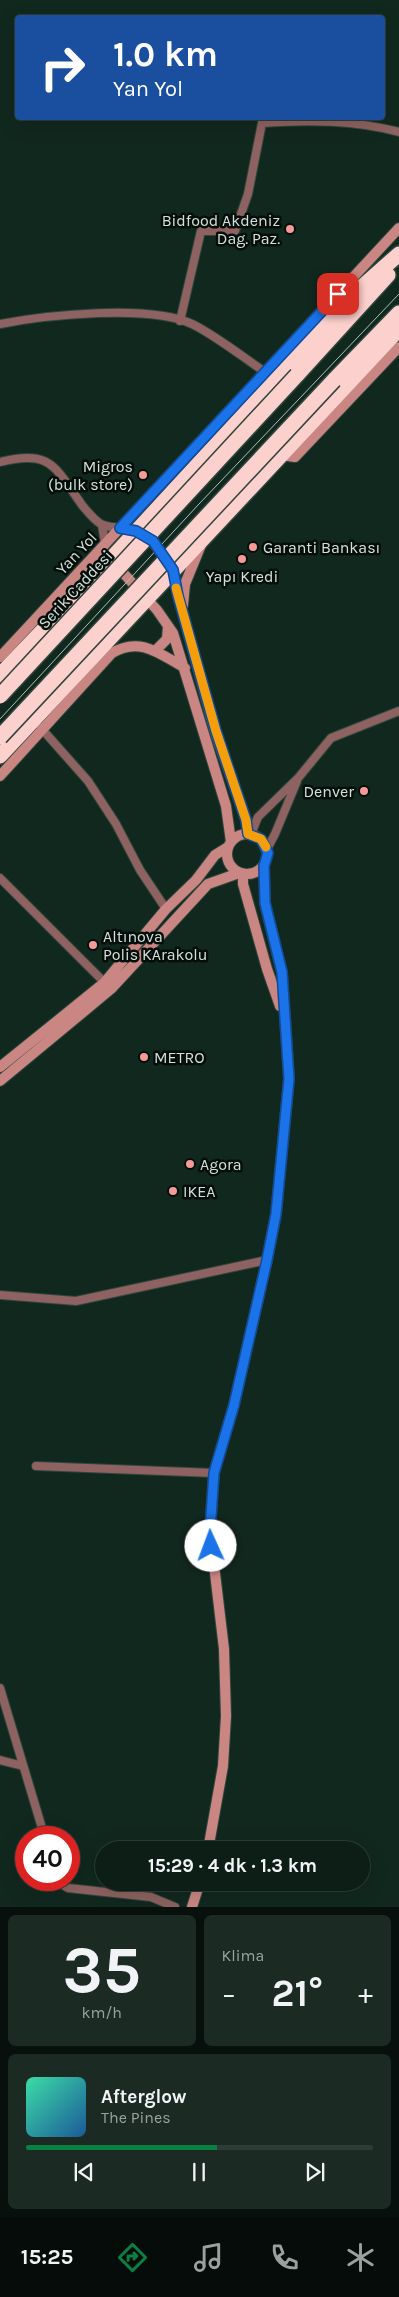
<!DOCTYPE html>
<html lang="tr">
<meta charset="utf-8">
<style>
:root{--surface:#0d1e17;--page:#1b2b24;--text:#f1f3f6;--muted:#9aa2a1;--line:#2d3c36;--accent:#0b8043}
body{margin:0;font-family:Karla,sans-serif;background:var(--page);color:var(--text);height:100vh;display:flex;flex-direction:column;font-size:19px;white-space:nowrap}
*{box-sizing:border-box;margin:0}
p{font-size:16px;color:var(--muted)}
.icon{flex:none;width:28px;height:28px;fill:none;stroke:currentColor;stroke-width:2;stroke-linecap:round;stroke-linejoin:round}
.map{position:relative;height:1907px;overflow:hidden}
.sheet{display:flex;flex-direction:column;gap:8px;padding:8px;background:#07100d;flex:1}
.sheet>*{flex:none}
.hud{position:absolute;left:15px;top:15px;width:370px;height:105px;border-radius:5px;box-shadow:0 5px 20px #0002,0 0 0 1px var(--line);background:#1a4fa0;color:#fff;overflow:hidden}
.speed{position:absolute;left:15px;top:1826px;display:flex;gap:10px;font-size:25px;font-weight:700;text-align:center}
.speed>*{display:grid;place-content:center;width:65px;height:65px;border-radius:50%;background:var(--surface);box-shadow:0 5px 20px #0002,0 0 0 1px var(--line);line-height:1}
.speed .limit{border:8px solid #d22;background:#fff;color:#111}
.pin{position:absolute;display:grid;place-items:center;width:42px;height:42px;color:#fff;margin:-21px;border-radius:10px;box-shadow:0 2px 8px #0006}
.me{position:absolute;width:55px;margin:-28px;rotate:358deg;stroke-linejoin:round;filter:drop-shadow(0 0 4px #0008)}
.turn{display:flex;align-items:center;gap:18px;height:105px;padding:0 15px;font-size:22px}
.turn .icon{width:65px;height:65px;stroke-width:2.5}
.turn b{display:block;font-size:35px;line-height:42px}
.big{font-size:38px;font-weight:700;line-height:1.1}
.sheet .tile{flex:1;display:flex;flex-direction:column;justify-content:center;gap:8px;min-width:0;padding:0 18px;border-radius:8px;background:var(--page)}
.sheet .dial{align-items:center;gap:0}
.dial b{font-size:65px;line-height:1}
.song{display:flex;align-items:center;gap:15px}
.cover{width:60px;height:60px;border-radius:8px;background:linear-gradient(135deg,hsl(160 70% 55%),hsl(210 70% 35%))}
.played{height:5px;border-radius:2px;background:linear-gradient(90deg,var(--accent) 55%,var(--line) 55%)}
.keys{display:flex;justify-content:space-around;direction:ltr}
.heat{display:flex;justify-content:space-between;align-items:center;font-size:28px;direction:ltr}
.sheet .tiles{flex:1;display:grid;gap:8px;grid-template-columns:1fr 1fr}
.tile:last-child{grid-column:span 2}
.trip{position:absolute;left:95px;top:1841px;width:275px;height:50px;border-radius:25px;background:var(--surface);box-shadow:0 5px 20px #0002,0 0 0 1px var(--line);font-weight:700;line-height:50px;text-align:center}
.dock{display:flex;height:80px;justify-content:space-around;align-items:center;background:#050c09;color:var(--muted)}
.dock .icon{width:35px;height:35px}
.dock .current{color:var(--accent)}
.dock b{font-size:22px;color:var(--text)}
.map>svg:first-child{display:block}
.lines{fill:none;stroke-linecap:round;stroke-linejoin:round}
.street-casing{stroke:#30463d;stroke-width:10}
.secondary-casing{stroke:#30463d;stroke-width:12}
.highway-casing{stroke:#30463d;stroke-width:18}
.street{stroke:#8d6260;stroke-width:8}
.secondary{stroke:#ca8682;stroke-width:10}
.highway{stroke:#fcd0cd;stroke-width:15}
.tram{stroke:#adbdb6;stroke-width:1}
.highway-bridge-casing{stroke:#30463d;stroke-width:18;stroke-linecap:butt}
.highway-bridge{stroke:#fcd0cd;stroke-width:15}
.route-casing{stroke:#114b97;stroke-width:12}
.route{stroke:#1a73e8;stroke-width:9}
.slow{stroke:#f59e0b;stroke-width:9}
.poi-dot{fill:#f59b97;stroke:#050e0a;stroke-width:2}
.labels{text-anchor:middle;stroke-width:5;stroke-linejoin:round;paint-order:stroke}
.poi-label{font-size:16px;fill:#d3e1da;stroke:#050e0a;text-anchor:start}
.street-label{font-size:16px;fill:#d3e1da;stroke:#050e0a}
</style>
<div class="map">
<svg width="399" height="1907" viewBox="0 0 399 1907">
<rect width="100%" height="100%" fill="#11281f"/>
<g class="lines">
<g class="street-casing">
<path id="street" d="M180,321L201,231H235L248,194L262,123C308,120 355,120 399,132
M0,324C47,315 149,304 192,324C215,335 244,358 265,372
M0,462C51,449 55,467 82,505C87,511 94,520 101,524C106,527 114,527 120,528
M102,525L105,543
M41,728L88,781L116,824L140,870L166,909
M251,834L258,817L299,777L331,738L399,711
M267,849L275,834L297,781
M0,878L108,986
M0,1295L76,1301L267,1260
M36,1466L214,1473
M0,1688L45,1838
M0,1760L23,1766
M58,1880L59,1883L68,1888L151,1897L175,1907"/>
</g>
<g class="secondary-casing">
<path id="secondary" d="M281,455L295,457L399,347
M143,535L153,541L173,570L178,595L215,731L246,820L248,834
M115,564L157,610L173,633L226,806L231,842
M183,605L185,584L201,545
M155,651L167,639L168,626
M0,657L399,228
M0,776L112,653C140,636 160,654 185,668
M227 854a20 20 0 1 1 40 0a20 20 0 1 1-40 0Z
M243,874V884L267,969L280,1006
M0,1067L104,983L166,909L196,880L215,855L228,847
M0,1081L111,989L208,884L239,873
M208,1850L223,1766L226,1716L224,1649L210,1531L214,1473L234,1405L267,1260L276,1214L289,1079L282,973L265,903L264,866
M192,1907L200,1882"/>
</g>
<g class="highway-casing">
<path id="highway" d="M297,375L388,275
M334,380L399,313
M0,675L111,559L356,292L399,254
M0,756L399,329"/>
</g>
<use href="#street" class="street"/>
<use href="#secondary" class="secondary"/>
<use href="#highway" class="highway"/>
<path class="tram" d="M0,719L199,504L399,294"/>
<g class="highway-bridge-casing">
<path id="highway-bridge" d="M0,696L297,375
M0,737L334,380"/>
</g>
<use href="#highway-bridge" class="highway-bridge"/>
</g>
<g class="lines">
<g class="route-casing">
<path id="route" d="M211,1546L210,1531L214,1473L234,1405L267,1260L276,1214L289,1079L282,972L265,903L264,866L268,853L261,839L248,834L246,820L216,731L178,596L173,570L153,541L136,531L120,528L338,294"/>
</g>
<use href="#route" class="route"/>
<path class="slow" d="M176,588L216,731L246,820L248,834L261,839L266,847"/>
</g>
<g class="poi-dot">
<circle cx="290" cy="229" r="5"/>
<circle cx="143" cy="475" r="5"/>
<circle cx="253" cy="547" r="5"/>
<circle cx="242" cy="559" r="5"/>
<circle cx="364" cy="791" r="5"/>
<circle cx="93" cy="945" r="5"/>
<circle cx="144" cy="1057" r="5"/>
<circle cx="190" cy="1164" r="5"/>
<circle cx="173" cy="1191" r="5"/>
</g>
<g class="labels">
<g class="poi-label">
<text x="280" y="226" text-anchor="end">Bidfood Akdeniz<tspan x="280" dy="18">Dag. Paz.</tspan></text>
<text x="133" y="472" text-anchor="end">Migros<tspan x="133" dy="18">(bulk store)</tspan></text>
<text x="263" y="553">Garanti Bankası</text>
<text x="242" y="582" text-anchor="middle">Yapı Kredi</text>
<text x="354" y="797" text-anchor="end">Denver</text>
<text x="103" y="942">Altınova<tspan x="103" dy="18">Polis KArakolu</tspan></text>
<text x="154" y="1063">METRO</text>
<text x="200" y="1170">Agora</text>
<text x="183" y="1197">IKEA</text>
</g>
<g class="street-label">
<text transform="translate(76 553) rotate(-47)" y="6">Yan Yol</text>
<text transform="translate(75 589) rotate(-47)" y="6">Serik Caddesi</text>
</g>
</g>
</svg>
<div class="speed"><div class="limit">40</div></div>
<div class="pin" style="left:338px;top:294px;background:#d93025"><svg class="icon" aria-label="arrive" viewBox="0 0 24 24"><path d="M6 21V4h12l-3 4 3 4H6"/></svg></div>
<svg class="me" style="left:211px;top:1546px" viewBox="-20 -20 40 40"><circle r="19" fill="#fff"/><path d="M0-13L10 11 0 6-10 11z" fill="#1a73e8"/></svg>
<div class="trip">15:29 · 4 dk · 1.3 km</div>
<div class="hud">
<div class="turn"><svg class="icon" aria-label="right" viewBox="0 0 24 24"><path d="M7 20v-9h11M14 6l5 5-5 5"/></svg><div><b>1.0 km</b>Yan Yol</div></div>
</div>
</div>
<section class="sheet">
<div class="tiles">
<div class="tile dial"><b>35</b><p>km/h</p></div>
<div class="tile"><p>Klima</p>
<div class="heat"><a>−</a><b class="big">21°</b><a>+</a></div>
</div>
<div class="tile">
<div class="song"><i class="cover"></i><div><b>Afterglow</b><p>The Pines</p></div></div>
<div class="played"></div>
<div class="keys"><svg class="icon" aria-label="previous" viewBox="0 0 24 24"><path d="M18 5L8 12l10 7zM5 5v14"/></svg><svg class="icon" aria-label="pause" viewBox="0 0 24 24"><path d="M8 5v14M16 5v14"/></svg><svg class="icon" aria-label="next" viewBox="0 0 24 24"><path d="M6 5l10 7-10 7zM19 5v14"/></svg></div>
</div>
</div>
</section>
<nav class="dock">
<b>15:25</b>
<svg class="icon current" aria-label="directions" viewBox="0 0 24 24"><path d="M12 3l9 9-9 9-9-9zM9 14v-3h6M13 9l2 2-2 2"/></svg>
<svg class="icon" aria-label="music" viewBox="0 0 24 24"><path d="M9 18V5l10-2v13"/><circle cx="6" cy="18" r="3"/><circle cx="16" cy="16" r="3"/></svg>
<svg class="icon" aria-label="phone" viewBox="0 0 24 24"><path d="M5 4h4l2 5-3 2q2 4 5 5l2-3 5 2v4C11 20 4 13 5 4z"/></svg>
<svg class="icon" aria-label="climate" viewBox="0 0 24 24"><path d="M12 3v18M4 7l16 10M4 17L20 7"/></svg>
</nav>
